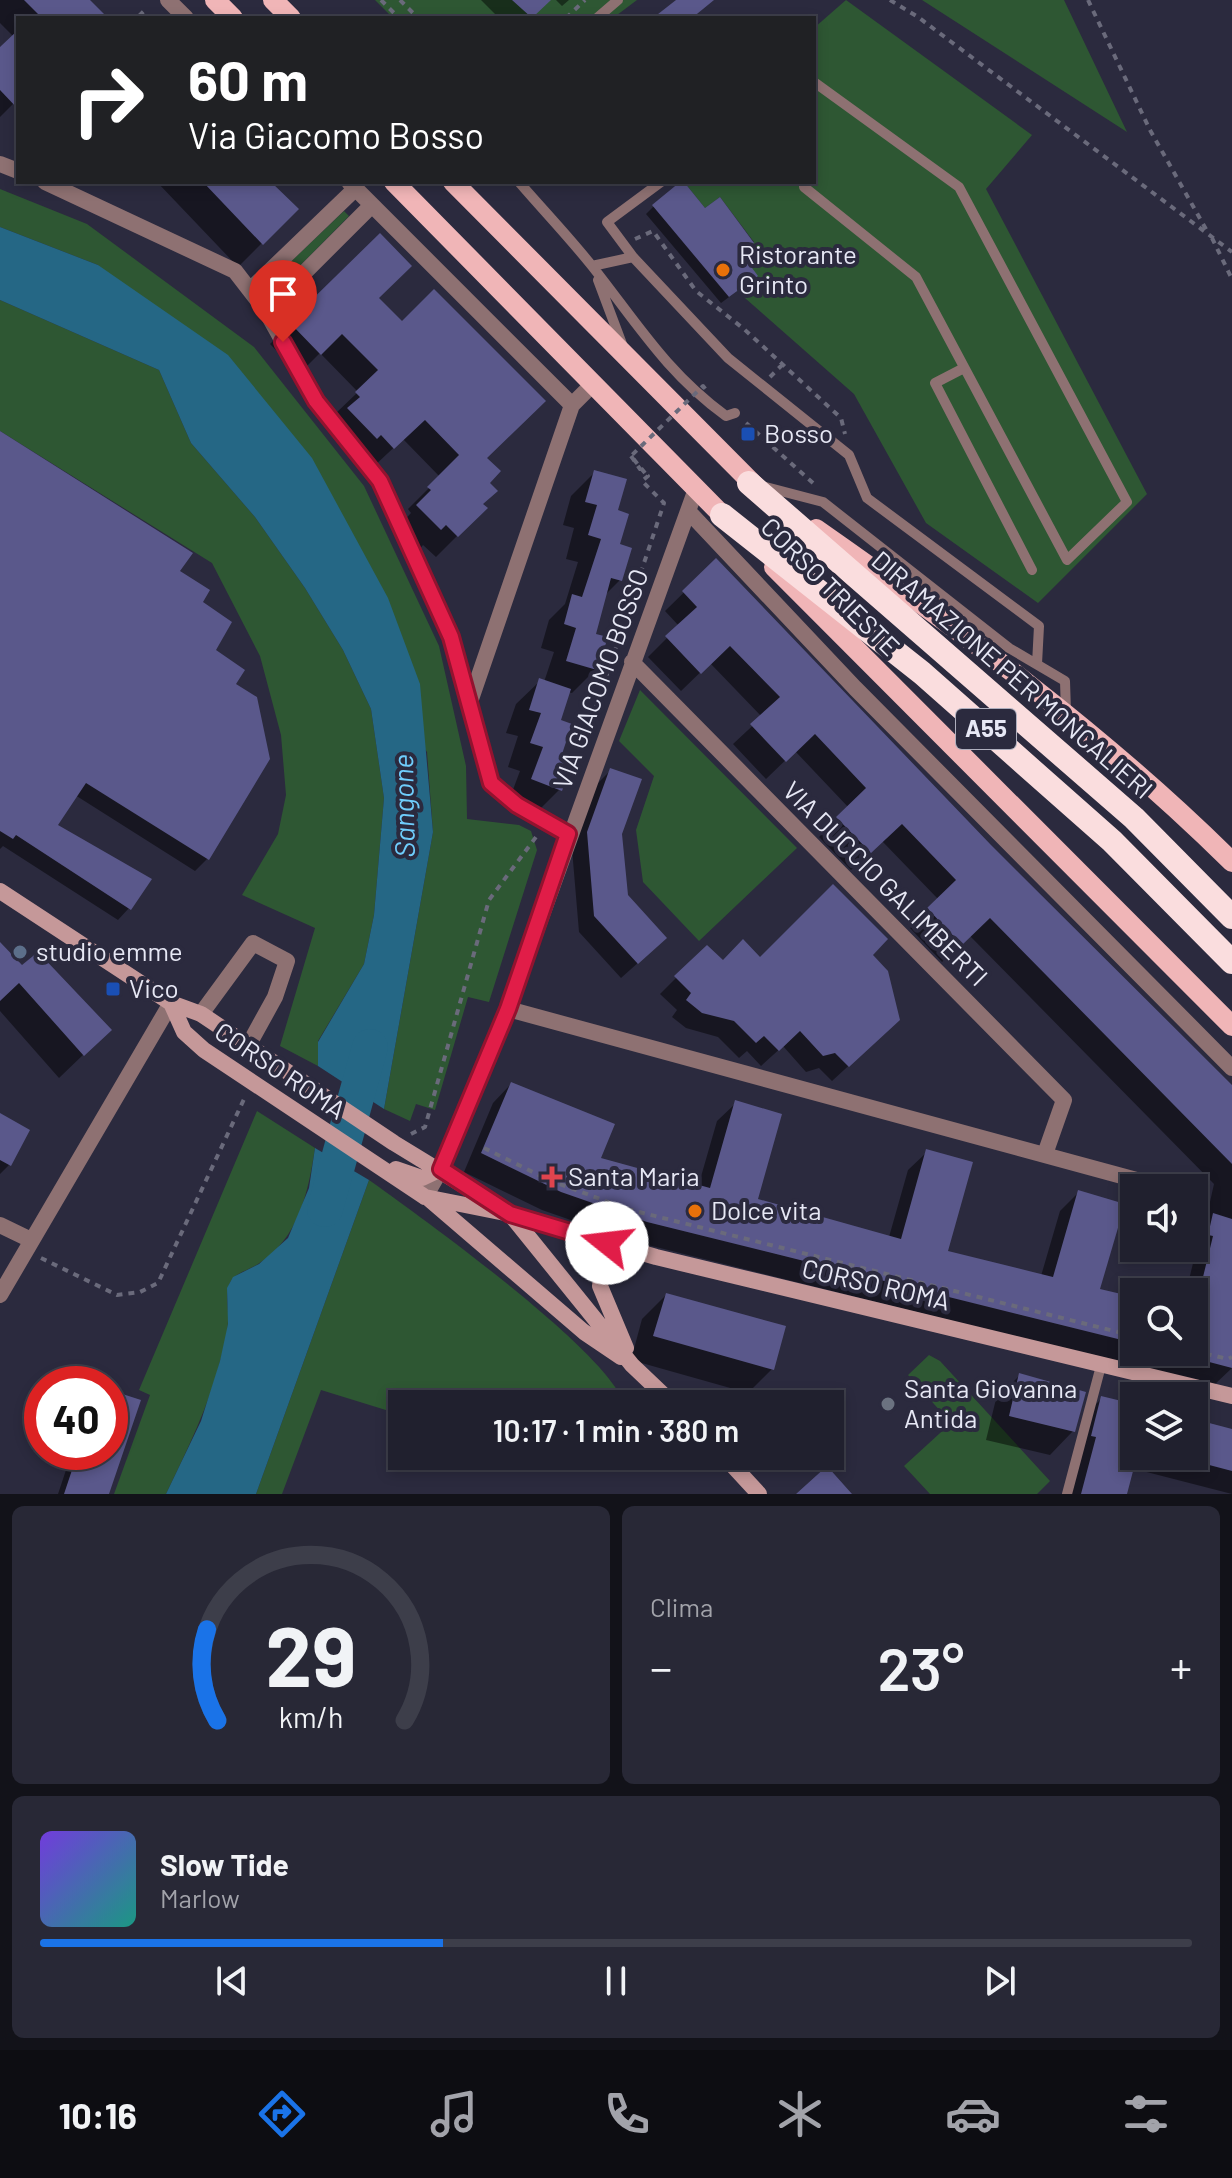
<!DOCTYPE html>
<html lang="it">
<meta charset="utf-8">
<style>
:root{--surface:#20202e;--page:#282836;--text:#f1f3f6;--muted:#a2a3aa;--line:#3d3e4a;--accent:#1a73e8}
body{margin:0;font-family:Barlow,sans-serif;background:var(--page);color:var(--text);height:100vh;display:flex;flex-direction:column;font-size:30px;white-space:nowrap}
*{box-sizing:border-box;margin:0}
p{font-size:26px;color:var(--muted)}
.icon{flex:none;width:44px;height:44px;fill:none;stroke:currentColor;stroke-width:2;stroke-linecap:round;stroke-linejoin:round}
.map{position:relative;height:1494px;overflow:hidden}
.drawer{display:flex;flex-direction:column;gap:12px;padding:12px;background:#121219;flex:1}
.drawer>*{flex:none}
.top-card{position:absolute;left:16px;top:16px;width:800px;height:168px;border-radius:0px;box-shadow:0 4px 12px #0003,0 0 0 2px var(--line);background:#202124;color:#fff;overflow:hidden}
.buttons{position:absolute;left:1120px;top:1174px;display:grid;gap:16px}
.buttons a{display:grid;place-items:center;width:88px;height:88px;border-radius:0px;background:var(--surface);box-shadow:0 4px 12px #0003,0 0 0 2px var(--line);font-size:40px}
.speed{position:absolute;left:24px;top:1366px;display:flex;gap:16px;font-size:40px;font-weight:700;text-align:center}
.speed>*{display:grid;place-content:center;width:104px;height:104px;border-radius:50%;background:var(--surface);box-shadow:0 4px 12px #0003,0 0 0 2px var(--line);line-height:1}
.speed .limit{border:12px solid #d22;background:#fff;color:#111}
.pin{position:absolute;display:grid;place-items:center;width:68px;height:68px;color:#fff;margin:-82px -34px;border-radius:50% 50% 50% 0;rotate:-45deg;box-shadow:0 0 8px #0007}
.pin .icon{rotate:45deg}
.me{position:absolute;width:88px;margin:-44px;rotate:286deg;stroke-linejoin:round;filter:drop-shadow(0 0 6px #0008)}
.turn{display:flex;align-items:center;gap:28px;height:168px;padding:0 40px;font-size:36px}
.turn .icon{width:104px;height:104px;stroke-width:2.5}
.turn b{display:block;font-size:56px;line-height:68px}
.big{font-size:60px;font-weight:600;line-height:1.1}
.drawer .widget{flex:1;display:flex;flex-direction:column;justify-content:center;gap:12px;min-width:0;padding:0 28px;border-radius:12px;background:var(--page)}
.drawer .dial{align-items:center;gap:0}
.dial svg{height:208px;overflow:visible;fill:none;stroke:var(--line);stroke-width:7;stroke-linecap:round;text-anchor:middle}
.dial text{fill:var(--text);stroke:none}
.song{display:flex;align-items:center;gap:24px}
.cover{width:96px;height:96px;border-radius:12px;background:linear-gradient(135deg,hsl(260 70% 55%),hsl(170 70% 35%))}
.played{height:8px;border-radius:4px;background:linear-gradient(90deg,var(--accent) 35%,var(--line) 35%)}
.keys{display:flex;justify-content:space-around;direction:ltr}
.heat{display:flex;justify-content:space-between;align-items:center;font-size:44px;direction:ltr}
.drawer .tiles{flex:1;display:grid;gap:12px;grid-template-columns:1fr 1fr}
.widget:last-child{grid-column:span 2}
.trip{position:absolute;left:388px;top:1390px;width:456px;height:80px;border-radius:0px;background:var(--surface);box-shadow:0 4px 12px #0003,0 0 0 2px var(--line);font-weight:600;line-height:80px;text-align:center}
.menu{display:flex;height:128px;justify-content:space-around;align-items:center;background:#0d0d12;color:var(--muted)}
.menu .icon{width:56px;height:56px}
.menu .active{color:var(--accent)}
.menu b{font-size:36px;color:var(--text)}
.map>svg:first-child{display:block}
.green{fill:#2e5733}
.water{fill:#256785}
.shadow{fill:#0007}
.lines{fill:none;stroke-linecap:round;stroke-linejoin:round}
.river{stroke:#256785;stroke-width:36}
.building{fill:#5a588b}
.path{stroke:#6a6a7b;stroke-width:4;stroke-dasharray:6 6;stroke-linecap:butt}
.lane{stroke:#8e7172;stroke-width:10}
.street{stroke:#8e7172;stroke-width:16}
.secondary{stroke:#c59899;stroke-width:16}
.primary{stroke:#f0b5b7;stroke-width:20}
.highway{stroke:#faddde;stroke-width:24}
.path-bridge{stroke:#6a6a7b;stroke-width:4;stroke-dasharray:6 6;stroke-linecap:butt}
.route-casing{stroke:#92132f;stroke-width:20}
.route{stroke:#e11d48;stroke-width:14}
.food-dot{fill:#e8710a;stroke:#2b2a3e;stroke-width:3}
.transit-dot{fill:#1a4fb4;stroke:#2b2a3e;stroke-width:3}
.service-dot{fill:#5c6f8a;stroke:#2b2a3e;stroke-width:3}
.health-dot{fill:#e0444e;stroke:#2b2a3e;stroke-width:3}
.worship-dot{fill:#6b7280;stroke:#2b2a3e;stroke-width:3}
.labels{text-anchor:middle;stroke-width:8;stroke-linejoin:round;paint-order:stroke}
.shield{fill:#2b2a3e;stroke:#afafbe;stroke-width:2}
.shield-label{font-size:24px;font-weight:bold;fill:#e7e8f5}
.poi-label{font-size:26px;fill:#e7e8f5;stroke:#2b2a3e;text-anchor:start}
.street-label{font-size:26px;fill:#e7e8f5;stroke:#2b2a3e}
.water-label{font-size:28px;font-style:italic;fill:#6fcdfc;stroke:#2b2a3e}
</style>
<div class="map">
<svg width="1232" height="1494" viewBox="0 0 1232 1494">
<rect width="100%" height="100%" fill="#2b2a3e"/>
<path class="green" d="M375,0H637L613,18H393Z
M846,0L1032,135L986,189L1147,494L1038,603L926,523L854,394L737,291L741,253L754,242L720,197L705,208L684,182H814V28Z
M922,0H1064L1127,132Z
M0,189L87,224L254,347L364,486L439,646L466,766L467,819L519,825L531,831L537,850L489,1002L468,997L435,1110L416,1104L410,1121L384,1109L433,832L427,752L98,265L0,227Z
M344,211L349,216L270,296H264L261,290Z
M0,300L159,370L191,443L255,517L305,588L343,650L371,709L384,798L374,915L364,964L318,1041V1066L280,1046L315,928L242,895L278,834L286,795L281,735L260,656L212,563L0,431Z
M640,690L797,848L699,941L643,882L636,830L654,776L619,741Z
M257,1111L315,1148C308,1193 299,1238 258,1264C247,1271 233,1273 229,1285C225,1296 229,1310 228,1321C228,1333 224,1346 221,1358C209,1406 187,1450 166,1494H114L150,1395L139,1390Z
M369,1180C421,1217 609,1352 624,1404H402V1415L321,1390L282,1494H256Z
M929,1355L940,1361L1050,1481L1037,1494H930L904,1466L951,1423L908,1375Z"/>
<path class="water" d="M0,227L98,265L228,355L312,458L388,598L420,684L433,832L384,1109L318,1066V1042L364,964L374,915L384,798L371,709L343,650L305,588L255,517L191,443L159,370L0,300Z
M315,1148L369,1180L256,1494H166L201,1421L220,1361L228,1324L227,1288L233,1277L259,1264L288,1238L309,1188Z"/>
<path class="shadow" d="M0,0H87L98,18H18V99L0,117V49L14,37L0,23Z
M481,0H549L530,18H499Z
M556,0H569L562,6Z
M157,182H269L296,209L238,267Z
M653,207L705,211L739,254L748,283L721,303L646,214Z
M380,236L377,298L484,458L487,483L481,505L485,508L436,557L423,545L419,550L397,528L411,513L408,509L440,477L403,439L372,468L354,459L328,431L340,419L335,414L358,392L320,353L299,374L270,344Z
M0,433L177,571L200,602L214,651L268,758L207,859L195,871L75,795L56,826L129,908L118,920L3,846L0,849Z
M595,472L615,512L620,580L604,596L593,635L596,669L572,693L568,692L558,721L560,789L536,813L508,803L520,771L508,767L518,736L506,733L516,704L540,681L544,682L554,652L541,648L549,620L565,604L578,562L566,559L574,528L563,525L571,496Z
M716,561L990,846L1232,1089V1368L1213,1386L628,1240L542,1210L464,1172L493,1103L511,1084L598,1159L698,1187L717,1121L736,1103L755,1200L889,1237L908,1170L927,1152L945,1252L1041,1276L1060,1211L1078,1193L1098,1290L1134,1300V1352H1194V1292H1186L1195,1255L1190,1254L1194,1234L1205,1224L1214,1184L970,936L942,962L910,928L938,899L882,841L851,870L819,837L849,808L795,751L766,779L733,744L762,717L710,663L681,691L648,657L679,626L665,611Z
M611,770L627,896L649,953L621,978L579,932L572,849L595,786Z
M0,945L22,968L109,1030L59,1078L0,1011Z
M707,947L723,963L870,955L881,1036L832,1081L819,1068L806,1072L783,1046L761,1066L747,1051L739,1058L718,1037L686,1028L672,1017L677,1010L660,994Z
M0,1116L9,1165L0,1174Z
M666,1295L772,1369L748,1393L631,1360L642,1319Z
M1020,1375L1077,1389L1073,1431L1050,1455L986,1440L996,1399Z
M110,1392L138,1401L107,1494H58L72,1452H110Z
M1102,1398L1134,1456H1194V1422L1232,1431V1494L1131,1468L1125,1494H1069L1083,1417Z"/>
<g class="lines">
<path class="river" d="M325,1209L370,1047"/>
</g>
<path class="building" d="M24,0H90L108,18H42Z
M512,0H551L532,18Z
M676,0H714L692,18H653Z
M18,30V109L0,90V47Z
M203,182H271L299,209L263,245Z
M680,182H684L705,208L720,197L754,243L741,253L758,276L729,297L652,205Z
M380,233L412,266L379,298L402,321L434,289L546,401L487,458L501,471L490,483L498,491L483,504L488,508L458,537L446,525L441,530L416,505L431,490L427,487L459,455L425,420L394,449L381,435L377,439L347,408L360,397L355,392L378,370L342,334L321,355L289,322Z
M0,431L193,553L180,571L210,590L203,602L232,622L216,650L245,670L236,684L257,697L270,759L209,860L86,783L58,825L152,879L131,910L16,835L13,839L0,831Z
M594,470L627,479L618,510L629,514L620,544L632,548L622,581L611,578L596,634L608,637L597,670L566,661L576,628L564,624L572,594L582,597L601,539L588,535L597,505L585,502Z
M716,558L991,845L1232,1085V1164L990,918L962,945L927,908L956,880L902,824L871,853L836,817L866,788L815,734L786,762L750,724L780,697L730,646L701,674L665,636L697,607L682,591Z
M539,678L571,689L561,720L572,724L562,754L574,758L562,791L531,779L543,747L530,743L541,713L529,710Z
M610,768L642,779L622,834L628,895L667,938L638,964L594,916L587,832Z
M833,884L888,939L873,955L888,971L900,1020L849,1067L835,1053L823,1056L800,1031L779,1051L764,1036L756,1043L734,1021L702,1013L686,1000L691,993L674,976L707,945L723,960L743,939L760,957Z
M0,942L22,965L38,952L112,1030L84,1056L19,983L0,1001Z
M511,1082L615,1124L601,1158L710,1188L735,1100L782,1114L758,1199L901,1239L926,1149L973,1162L948,1251L1053,1277L1078,1190L1125,1204L1100,1289L1134,1297V1343L647,1222L561,1192L481,1153Z
M0,1113L30,1130L11,1166L0,1160Z
M1213,1213L1232,1219V1368L1194,1358V1314L1213,1236L1208,1235Z
M666,1293L786,1326L774,1370L653,1336Z
M1019,1373L1086,1392L1075,1432L1009,1416Z
M110,1390L141,1400L109,1494H64L78,1452H110Z
M1101,1396L1134,1404L1137,1456L1127,1494H1081L1096,1437L1091,1436Z
M1194,1419L1232,1429V1471L1194,1461Z
M827,1466L852,1494H796Z"/>
<g class="lines">
<path class="path" d="M381,0L399,18
M400,0L418,18
M890,0L918,17L1232,252
M1088,0L1150,130L1207,231
M139,16L146,9
M566,18L585,0
M1212,238L1232,279
M635,239L653,231L696,291L744,329L841,418L845,434
M770,377L782,365
M746,423L814,484
M631,456L640,469L644,464
M595,710L664,503L642,481L648,476L645,473
M411,1134L425,1127L489,900L536,837
M484,1148L549,1180L627,1209L1134,1336
M41,1258L117,1295L140,1292L158,1283L245,1097
M1194,1351L1228,1359L1232,1357"/>
<path class="lane" d="M597,18L618,0
M519,182C543,210 569,237 592,266C637,323 666,372 726,416L735,413
M804,182V187L916,277L1067,560L1127,502L959,187L814,82
M633,257L607,222L661,182
M592,266L633,257L728,358L849,455L867,498L1039,626L1037,664
M598,280L622,344
M964,368L935,383L1032,570
M762,486L823,502L1009,648L1065,681L1066,712
M1067,1494L1102,1362"/>
<path class="street" d="M168,0L186,18
M0,164L18,171
M45,182L235,271L266,311L316,401L380,481L451,637L491,783L517,805L568,834
M349,182L572,405
M251,289L355,189
M266,311L372,205
M689,512L855,688L1232,1068
M632,662L1064,1100L1045,1154
M470,702L572,405L593,384
M508,1009L1166,1188
M201,1014L253,943L287,961L275,997L248,1046
M1194,1196L1201,1198
M425,1197L441,1169L508,1009L696,489
M0,1225L31,1240
M0,1295L171,1003"/>
<path class="secondary" d="M0,891L171,1003L201,1014L394,1143L510,1214L632,1365L673,1404
M171,1003L184,1032L204,1050L425,1197L510,1214L656,1257L1232,1396
M396,1169L422,1178L441,1169
M429,1199L584,1332L621,1357
M607,1243L600,1286L626,1348
M724,1456L759,1494"/>
<path class="primary" d="M215,0L233,18
M273,0L291,18
M394,182L732,525
M453,182L760,491
M816,529C962,631 1105,736 1232,862
M774,567L1232,1026"/>
<path class="highway" d="M749,483L1134,818L1232,917
M722,515L922,673L1112,841L1232,962"/>
<path class="path-bridge" d="M645,473L631,456L703,386L708,392"/>
</g>
<g class="lines">
<g class="route-casing">
<path id="route" d="M283,342L316,401L380,481L451,637L491,783L517,805L568,834L508,1009L441,1169L510,1214L607,1243"/>
</g>
<use href="#route" class="route"/>
</g>
<g class="food-dot">
<circle cx="723" cy="270" r="8"/>
<circle cx="695" cy="1211" r="8"/>
</g>
<g class="transit-dot">
<rect x="740" y="426" width="16" height="16" rx="4"/>
<rect x="105" y="981" width="16" height="16" rx="4"/>
</g>
<circle class="service-dot" cx="20" cy="952" r="8"/>
<path class="health-dot" d="M548 1165h8v8h8v8h-8v8h-8v-8h-8v-8h8z"/>
<circle class="worship-dot" cx="888" cy="1404" r="8"/>
<g class="labels">
<rect class="shield" x="956" y="709" width="60" height="40" rx="6"/>
<g class="shield-label">
<text x="986" y="737">A55</text>
</g>
<g class="poi-label">
<text x="739" y="264">Ristorante<tspan x="739" dy="30">Grinto</tspan></text>
<text x="764" y="443">Bosso</text>
<text x="36" y="961">studio emme</text>
<text x="129" y="998">Vico</text>
<text x="568" y="1186">Santa Maria</text>
<text x="711" y="1220">Dolce vita</text>
<text x="904" y="1398">Santa Giovanna<tspan x="904" dy="30">Antida</tspan></text>
</g>
<g class="street-label">
<text transform="translate(830 587) rotate(45)" y="9">CORSO TRIESTE</text>
<text transform="translate(1012 675) rotate(41)" y="9">DIRAMAZIONE PER MONCALIERI</text>
<text transform="translate(601 679) rotate(-70)" y="9">VIA GIACOMO BOSSO</text>
<text transform="translate(885 884) rotate(45)" y="9">VIA DUCCIO GALIMBERTI</text>
<text transform="translate(280 1071) rotate(34)" y="9">CORSO ROMA</text>
<text transform="translate(876 1285) rotate(13)" y="9">CORSO ROMA</text>
</g>
<g class="water-label">
<text transform="translate(404 806) rotate(-91)" y="10">Sangone</text>
</g>
</g>
</svg>
<div class="buttons">
<a><svg class="icon" aria-label="sound" viewBox="0 0 24 24"><path d="M4 9h4l5-4v14l-5-4H4zM17 9q2 3 0 6"/></svg></a>
<a><svg class="icon" aria-label="search" viewBox="0 0 24 24"><circle cx="10" cy="10" r="6"/><path d="M15 15l6 6"/></svg></a>
<a><svg class="icon" aria-label="layers" viewBox="0 0 24 24"><path d="M12 4l9 5-9 5-9-5zM3 14l9 5 9-5"/></svg></a>
</div>
<div class="speed"><div class="limit">40</div></div>
<div class="pin" style="left:283px;top:342px;background:#d93025"><svg class="icon" aria-label="arrive" viewBox="0 0 24 24"><path d="M6 21V4h12l-3 4 3 4H6"/></svg></div>
<svg class="me" style="left:607px;top:1243px" viewBox="-20 -20 40 40"><circle r="19" fill="#fff"/><path d="M0-13L10 11 0 6-10 11z" fill="#e11d48"/></svg>
<div class="trip">10:17 · 1 min · 380 m</div>
<div class="top-card">
<div class="turn"><svg class="icon" aria-label="right" viewBox="0 0 24 24"><path d="M7 20v-9h11M14 6l5 5-5 5"/></svg><div><b>60 m</b>Via Giacomo Bosso</div></div>
</div>
</div>
<section class="drawer">
<div class="tiles">
<div class="widget dial"><svg viewBox="0 0 100 80">
<path d="M14 69A42 42 0 1 1 86 69"/>
<path d="M14 69A42 42 0 0 1 10 34" stroke="#1a73e8"/>
<text x="50" y="56" font-size="32" font-weight="700">29</text>
<text x="50" y="72" font-size="11">km/h</text>
</svg></div>
<div class="widget"><p>Clima</p>
<div class="heat"><a>−</a><b class="big">23°</b><a>+</a></div>
</div>
<div class="widget">
<div class="song"><i class="cover"></i><div><b>Slow Tide</b><p>Marlow</p></div></div>
<div class="played"></div>
<div class="keys"><svg class="icon" aria-label="previous" viewBox="0 0 24 24"><path d="M18 5L8 12l10 7zM5 5v14"/></svg><svg class="icon" aria-label="pause" viewBox="0 0 24 24"><path d="M8 5v14M16 5v14"/></svg><svg class="icon" aria-label="next" viewBox="0 0 24 24"><path d="M6 5l10 7-10 7zM19 5v14"/></svg></div>
</div>
</div>
</section>
<nav class="menu">
<b>10:16</b>
<svg class="icon active" aria-label="directions" viewBox="0 0 24 24"><path d="M12 3l9 9-9 9-9-9zM9 14v-3h6M13 9l2 2-2 2"/></svg>
<svg class="icon" aria-label="music" viewBox="0 0 24 24"><path d="M9 18V5l10-2v13"/><circle cx="6" cy="18" r="3"/><circle cx="16" cy="16" r="3"/></svg>
<svg class="icon" aria-label="phone" viewBox="0 0 24 24"><path d="M5 4h4l2 5-3 2q2 4 5 5l2-3 5 2v4C11 20 4 13 5 4z"/></svg>
<svg class="icon" aria-label="climate" viewBox="0 0 24 24"><path d="M12 3v18M4 7l16 10M4 17L20 7"/></svg>
<svg class="icon" aria-label="car" viewBox="0 0 24 24"><path d="M5 17H2v-5l4-1 3-4h7l3 4 3 1v5h-3M9 17h6M6 11h13"/><circle cx="7" cy="17" r="2"/><circle cx="17" cy="17" r="2"/></svg>
<svg class="icon" aria-label="filters" viewBox="0 0 24 24"><path d="M4 7h16M4 17h16"/><circle cx="9" cy="7" r="2"/><circle cx="15" cy="17" r="2"/></svg>
</nav>
